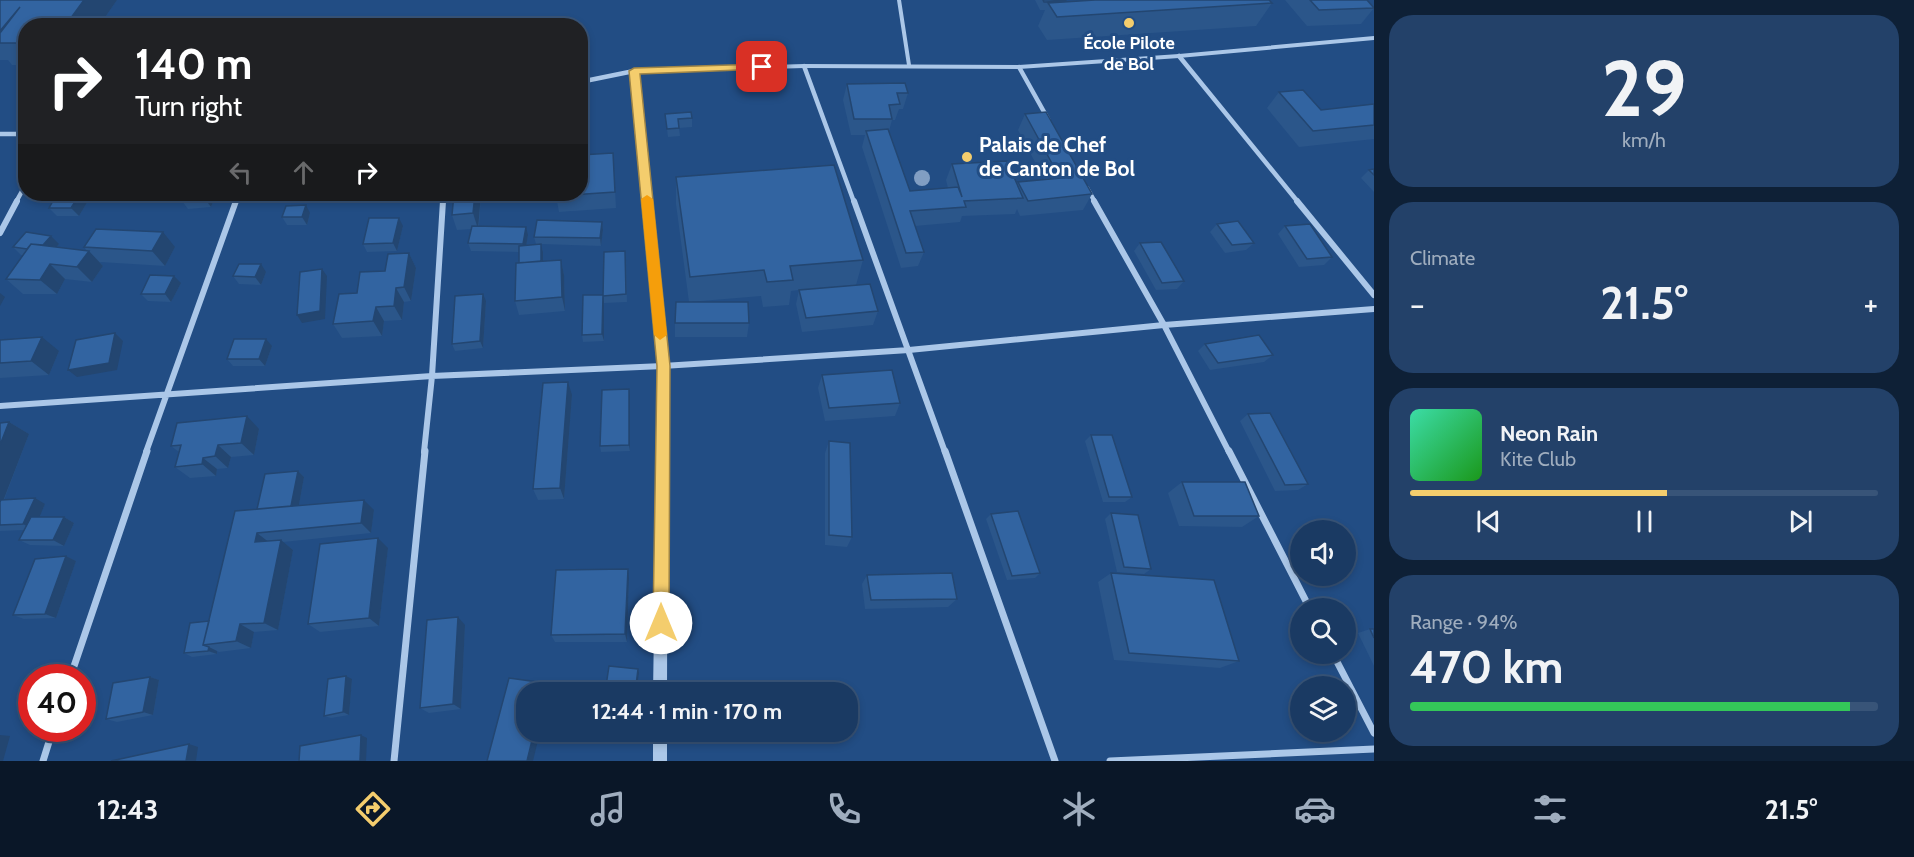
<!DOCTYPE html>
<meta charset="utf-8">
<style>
:root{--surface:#1a3a63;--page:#234169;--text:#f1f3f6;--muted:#9fadbe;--line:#385478;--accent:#f4cd6d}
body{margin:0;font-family:Cabin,sans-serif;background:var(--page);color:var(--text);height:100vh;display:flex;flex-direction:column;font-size:22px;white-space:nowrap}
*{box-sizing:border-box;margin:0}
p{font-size:20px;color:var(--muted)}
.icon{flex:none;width:33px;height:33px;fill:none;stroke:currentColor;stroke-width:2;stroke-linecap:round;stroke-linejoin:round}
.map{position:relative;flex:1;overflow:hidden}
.drawer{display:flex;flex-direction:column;gap:15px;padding:15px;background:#0e2036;width:540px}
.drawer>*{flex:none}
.hud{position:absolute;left:18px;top:18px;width:570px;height:183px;border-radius:24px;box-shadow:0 3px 9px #0003,0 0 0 2px var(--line);background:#202124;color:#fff;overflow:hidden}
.buttons{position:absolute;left:1290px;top:520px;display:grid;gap:12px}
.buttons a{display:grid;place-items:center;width:66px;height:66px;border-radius:50%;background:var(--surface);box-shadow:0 3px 9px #0003,0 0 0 2px var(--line);font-size:30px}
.speed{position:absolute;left:18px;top:664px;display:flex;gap:12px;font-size:30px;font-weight:700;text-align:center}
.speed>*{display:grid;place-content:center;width:78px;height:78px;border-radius:50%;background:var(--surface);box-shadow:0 3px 9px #0003,0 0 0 2px var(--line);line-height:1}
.speed .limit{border:9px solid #d22;background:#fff;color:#111}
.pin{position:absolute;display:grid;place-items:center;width:51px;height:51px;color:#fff;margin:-26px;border-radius:12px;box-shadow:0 3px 9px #0006}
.me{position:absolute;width:66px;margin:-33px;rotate:0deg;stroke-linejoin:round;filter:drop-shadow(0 0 4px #0008)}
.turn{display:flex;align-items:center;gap:21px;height:126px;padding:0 18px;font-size:27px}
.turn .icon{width:78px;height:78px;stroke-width:2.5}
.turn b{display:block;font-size:42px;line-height:51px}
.lanes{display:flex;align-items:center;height:57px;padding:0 18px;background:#0003;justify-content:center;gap:30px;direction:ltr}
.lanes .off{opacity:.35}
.big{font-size:45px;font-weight:700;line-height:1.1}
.drawer .widget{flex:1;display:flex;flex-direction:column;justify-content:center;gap:9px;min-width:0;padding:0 21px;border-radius:24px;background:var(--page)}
.drawer .dial{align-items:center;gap:0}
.dial b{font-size:78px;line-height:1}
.song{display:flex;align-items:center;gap:18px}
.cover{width:72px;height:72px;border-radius:9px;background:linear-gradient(135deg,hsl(160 70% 55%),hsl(120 70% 35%))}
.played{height:6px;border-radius:3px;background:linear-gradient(90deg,var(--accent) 55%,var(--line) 55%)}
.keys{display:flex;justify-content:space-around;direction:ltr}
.heat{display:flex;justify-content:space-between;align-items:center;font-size:33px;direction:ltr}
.charge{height:9px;border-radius:4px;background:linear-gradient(90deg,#34c759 94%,var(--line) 0)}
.trip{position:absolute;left:516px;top:682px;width:342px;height:60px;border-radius:24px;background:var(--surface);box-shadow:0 3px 9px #0003,0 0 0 2px var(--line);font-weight:700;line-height:60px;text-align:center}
.tabs{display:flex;height:96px;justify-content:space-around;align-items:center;background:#0a1728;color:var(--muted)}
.tabs .icon{width:42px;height:42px}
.tabs .current{color:var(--accent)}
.tabs b{font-size:27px;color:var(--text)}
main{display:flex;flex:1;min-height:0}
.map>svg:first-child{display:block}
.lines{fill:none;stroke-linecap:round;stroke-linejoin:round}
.service{stroke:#abc7e8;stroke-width:4}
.minor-far2{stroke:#abc7e8;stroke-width:4.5}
.minor-far1{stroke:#abc7e8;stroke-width:6}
.minor{stroke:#abc7e8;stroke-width:7}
.tertiary{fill:#abc7e8;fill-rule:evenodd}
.tree{fill:#819ec3}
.wall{fill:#2b568a}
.shaded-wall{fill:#234671}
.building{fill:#3264a1;stroke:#234671;stroke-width:1.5}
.route{fill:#f4cd6d;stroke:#9f8547;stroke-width:1.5}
.slow{fill:#f59e0b}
.poi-dot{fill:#f4cd6d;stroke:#224d84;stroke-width:2}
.labels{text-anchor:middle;stroke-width:6;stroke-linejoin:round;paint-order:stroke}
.far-poi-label{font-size:18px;font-weight:bold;fill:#fff;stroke:#224d84}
.poi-label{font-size:21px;font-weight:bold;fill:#fff;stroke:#224d84;text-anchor:start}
</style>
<main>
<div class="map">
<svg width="1374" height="761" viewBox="0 0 1374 761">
<rect width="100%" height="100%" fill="#224d84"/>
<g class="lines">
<path class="service" d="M899,0L909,65"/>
<path class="minor-far2" d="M1179,56L1298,202
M804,66L854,202
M1019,67L1048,119
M580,82L634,71
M0,134H26
M1087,188L1095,202
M16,202L26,184
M235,202L238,194
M443,202V194"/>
<path class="minor-far1" d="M854,201L945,452
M1094,201L1164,325L1229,452
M1297,201L1374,295
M0,233L17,201
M0,406L432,376L663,366L909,350L1164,325L1374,309
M146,452L236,201
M424,452L432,376L443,201"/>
<path class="minor" d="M945,451L1055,761
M1229,451L1310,609
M1333,654L1374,733
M70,678L147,451
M43,761L53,729
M394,761L425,451
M1110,761L1374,749"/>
<path class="tertiary" d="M1374,36V40L1179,58L1019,69L804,68L638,73L668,366L667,693H653L658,366L631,69L804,64L1019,65L1179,54Z
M653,732H667V761H653Z"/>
</g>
<circle class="tree" cx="922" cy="178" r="8"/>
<path class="wall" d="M0,0H117L99,26H26V65H12L8,60H0Z
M1035,0H1065V2L1272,3L1256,26L1047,40L1038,26L1045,10H1040Z
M1285,0H1367L1374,8L1361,24L1307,26Z
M847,84L908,93L903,109H899L895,120H892L889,131L910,191L948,188L946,180L952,164L1017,184L1018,182L1044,179L1018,130L1025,114L1092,194L1083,210L1020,216L1017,209L1015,214L962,216L960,222L915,226L924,252L918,266L901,268L862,147L865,135H851L843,100Z
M1279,92L1321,110L1374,104V139L1299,147L1267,108Z
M665,114L692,118V127L679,128L680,136L668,137Z
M613,153L616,208L559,212L556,196Z
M1374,169V192L1361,178L1369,170Z
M676,177L863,260L856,285L878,311L873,325L802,332L796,304L799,290L791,291L789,305L763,307L761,296L689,302L676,204Z
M54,194H92L79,216H57L49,208L56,195Z
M185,194H216L211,207L188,209L182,201Z
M481,194L479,226L528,235L526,245L536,244L534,237L602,222L603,230L601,246L541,244L543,252V261L561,260L564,275L565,311L519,315L515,301L519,252L471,251L468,243L472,229L457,230L452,215Z
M310,213L307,225H287L282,217Z
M1217,224L1254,243L1246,250L1225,253L1210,232Z
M403,226L397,251L367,252L363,244Z
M1285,226L1332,257L1324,265L1299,267L1278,234Z
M1140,243L1184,281L1177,289L1156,290L1134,251Z
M59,244L57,247L87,251L84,247H175L165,266L100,262L103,266L92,282L65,279L57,294H23L6,279L23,255H21L13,247Z
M409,253L416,268L411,301L404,302L402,320L384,321L382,336L342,338L333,324L357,293Z
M626,259L627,302L604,303L603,296Z
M266,272L261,285L239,284L233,276Z
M181,283L171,302L148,301L141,294Z
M486,301L483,348L455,351L452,344Z
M604,302V341L583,342L582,335Z
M675,323H749L747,337H675Z
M0,340L59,351L49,375L0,378Z
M1205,344L1273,355L1264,362L1210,370L1198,351Z
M272,346L265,366H233L227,359Z
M822,375L900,403L895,416L825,421L818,388Z
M572,395L564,499L538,500L533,489Z
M630,396V451L601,452L600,446Z
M1248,414L1308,484L1298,490L1275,491L1240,421Z
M9,422L29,434L4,500L45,504L39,517H64L74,523L64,546L30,545L19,540L25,530L0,531V423Z
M259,429L254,455L231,457L228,468L217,469L216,476L190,478L175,467L179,452L171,446Z
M1091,435L1132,497L1125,502H1103L1085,441Z
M829,441L852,537L847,547L825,545V453Z
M298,471L304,477L299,505L374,510L371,533L283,542L293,550L278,630L254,632L251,648L219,652L217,651V654L192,657L184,653L209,621L257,509Z
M1182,482L1259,516L1242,527L1179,526L1168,493Z
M1111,513L1151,569L1144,574L1117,572L1105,519Z
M991,514L1040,573L1035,578L1007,580L986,519Z
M388,548L379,626L320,632L308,624Z
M66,556L76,561L56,618L24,619L13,615Z
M1111,573L1239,661L1220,668L1114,660L1098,582Z
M867,575L957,599L948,607L865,609L862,584Z
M629,578L627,642H555L551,635Z
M465,625L461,709L429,713L420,708Z
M1370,629H1374V666L1358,633Z
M150,677L159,680L153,715L117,722L106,719Z
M352,679L349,715L331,718L324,716Z"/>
<path class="shaded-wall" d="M84,0H117L99,26H65Z
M80,194H92L79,216L71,208Z
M208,194H216L211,207L205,199Z
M475,194H481L478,229L473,213Z
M306,205L310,213L307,225L302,217Z
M399,218L403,226L397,251L393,243Z
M602,222L603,230L601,246L600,238Z
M526,227L528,235L525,252L523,244Z
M163,232L175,247L165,266L152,251Z
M51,236L59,244L47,259L39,251Z
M541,244L543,252V271L541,263Z
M89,251L103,266L92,282L77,267Z
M409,253L416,268L411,301L404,287Z
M561,260L564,275L565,311L562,297Z
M50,264L65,279L57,294L40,280Z
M261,264L266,272L261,285L255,277Z
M322,269L327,276L325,319L302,323L297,315Z
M174,276L181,283L171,302L165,294Z
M396,288L404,302L402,320L394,306Z
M0,293L5,297L0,306Z
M483,294L486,301L483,348L480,341Z
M603,295L604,302V341L602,334Z
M376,307L384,321L382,336L373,321Z
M115,333L123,341L117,370L77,377L68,370Z
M42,337L59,351L49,375L31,361Z
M266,339L272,346L265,366L259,359Z
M568,382L572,395L564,499L560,488Z
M629,389L630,396V451L629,445Z
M247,416L259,429L254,455L241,443Z
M9,422L29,434L0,509V445Z
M218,445L231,457L228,468L215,456Z
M203,458L217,469L216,476L202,464Z
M298,471L304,477L297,516L290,510Z
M35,498L45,504L34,530L23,524Z
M364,500L374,510L371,533L361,523Z
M64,517L74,523L64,546L53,540Z
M257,533L270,543L255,542Z
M378,538L388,548L379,626L369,618Z
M281,540L293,550L278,630L264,623Z
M66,556L76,561L56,618L45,614Z
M628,569L629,578L627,642L625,634Z
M458,617L465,625L461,709L453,704Z
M240,624L254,632L251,648L236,641Z
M209,647L217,651V654L208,651Z
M638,669L639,673L636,693H635Z
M346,676L352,679L349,715L343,712Z
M150,677L159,680L153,715L143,712Z
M545,683L550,689L549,693H543Z
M534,732H540L533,761H527Z
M0,735L10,736L3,761H0Z
M361,735L367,738L366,761H360Z
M189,744L198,747L196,761H186Z"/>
<path class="building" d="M0,0H84L65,26H26V43H0V33L20,7L0,31Z
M1043,0H1065L1066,1L1044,2Z
M1095,0H1269L1272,3L1057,17L1048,3Z
M1310,0H1367L1374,8L1319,10Z
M905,83L908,93H897L900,104L889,105L892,119H854L847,84Z
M1303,90L1321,110L1374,104V125L1313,131L1279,92Z
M691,112L692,118L678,119L679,128L667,129L665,114Z
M1046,112L1092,194L1028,201L1018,182L1060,178L1025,114Z
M888,129L910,191L958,187L962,197L952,164L1007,161L1023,198L964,201L966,207L910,211L924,252L906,253L866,131Z
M613,153L615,192L556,196V194H580V155Z
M834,165L863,260L790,266L793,280L767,282L764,270L690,277L676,177Z
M1374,169V175L1369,170Z
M57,194H80L71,208H49Z
M185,194H208L205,199L182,201Z
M454,194H475L473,213L452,215Z
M306,205L302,217H282L286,206Z
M369,218H399L393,243L363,244Z
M537,220L602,222L600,238L534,237Z
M1238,221L1254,243L1232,245L1217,224Z
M1310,224L1332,257L1307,259L1285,226Z
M472,226L526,227L523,244L468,243Z
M96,229L163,232L152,251L84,247Z
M26,232L51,236L43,245L31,244L27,249L13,247Z
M1161,242L1184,281L1162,283L1140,243Z
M31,244L89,251L77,267L50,264L40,280L6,279Z
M541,244V261L519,263V246Z
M625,251L626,294L603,296L604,252Z
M409,253L404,287L396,288L394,306L376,307L373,321L333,324L339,294L357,293L360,272L385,271L388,254Z
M561,260L562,297L515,301L516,263Z
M239,264H261L255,277L233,276Z
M322,269L320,311L297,315L300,272Z
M150,275L174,276L165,294H141Z
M870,284L878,311L806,318L799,290Z
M483,294L480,341L452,344L455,296Z
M583,295H603L602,334L582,335Z
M676,302H748L749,323H675Z
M115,333L109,363L68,370L76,340Z
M1259,335L1273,355L1218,363L1205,344Z
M42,337L31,361L0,363V340Z
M234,339H266L259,359H227Z
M892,370L900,403L829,408L822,375Z
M568,382L560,488L533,489L543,383Z
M629,389V445L600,446L602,390Z
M1270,413L1308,484L1285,485L1248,414Z
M247,416L241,443L218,445L215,456L203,458L202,464L175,467L181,445L171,446L177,423Z
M9,422L0,445V423Z
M1091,435H1112L1132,497H1109Z
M829,441L850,443L852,537L829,535Z
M298,471L291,506L257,509L265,474Z
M1182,482H1245L1259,516H1194Z
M35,498L23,524L0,525V502L1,500Z
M364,500L361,523L257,533L255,542L281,540L264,623L240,624L236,641L203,645L235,511Z
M1018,511L1040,573L1012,576L991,514Z
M1111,513L1138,515L1151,569L1124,567Z
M31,517H64L53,540H19Z
M378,538L369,618L308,624L320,544Z
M66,556L45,614L13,615L35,559Z
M628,569L625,634L551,635L556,570Z
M952,573L957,599L871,600L867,575Z
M1111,573L1214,580L1239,661L1129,653Z
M458,617L453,704L420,708L427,620Z
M209,621L203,645L209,647L208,651L184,653L190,623Z
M1370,629H1374V638Z
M609,666L638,669L635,693H605Z
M346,676L343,712L324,716L328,679Z
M150,677L143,712L106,719L113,683Z
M509,678L545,683L543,693H526V732H534L527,761H487Z
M361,735L360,761H299L300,746Z
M189,744L186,761H111Z"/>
<path class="route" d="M762,64L765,65V69L640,74L670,366L669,623L667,629L661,631L655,629L653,623L657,366L629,71L634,68Z"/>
<path class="slow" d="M647,195L653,199L667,335L660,340L654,335L641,199Z"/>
<g class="poi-dot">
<circle cx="1129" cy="23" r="6"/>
<circle cx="967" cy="157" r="6"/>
</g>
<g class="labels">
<g class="far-poi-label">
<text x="1129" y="49">École Pilote<tspan x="1129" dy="21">de Bol</tspan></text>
</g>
<g class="poi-label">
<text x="979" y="152">Palais de Chef<tspan x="979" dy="24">de Canton de Bol</tspan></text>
</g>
</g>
</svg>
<div class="buttons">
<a><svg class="icon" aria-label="sound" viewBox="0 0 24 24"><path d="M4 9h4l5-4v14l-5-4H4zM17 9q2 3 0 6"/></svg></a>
<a><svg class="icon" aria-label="search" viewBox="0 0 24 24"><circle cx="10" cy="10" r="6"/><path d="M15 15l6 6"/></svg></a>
<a><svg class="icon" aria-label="layers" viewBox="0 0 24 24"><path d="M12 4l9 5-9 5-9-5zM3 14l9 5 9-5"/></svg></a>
</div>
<div class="speed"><div class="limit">40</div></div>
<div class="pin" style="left:762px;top:67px;background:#d93025"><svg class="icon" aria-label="arrive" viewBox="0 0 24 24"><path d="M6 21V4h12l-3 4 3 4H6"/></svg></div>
<svg class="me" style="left:661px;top:623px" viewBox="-20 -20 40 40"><circle r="19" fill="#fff"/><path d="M0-13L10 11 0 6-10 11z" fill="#f4cd6d"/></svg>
<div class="trip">12:44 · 1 min · 170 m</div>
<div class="hud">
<div class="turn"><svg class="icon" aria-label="right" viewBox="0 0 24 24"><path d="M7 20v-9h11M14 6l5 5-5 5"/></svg><div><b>140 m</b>Turn right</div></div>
<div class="lanes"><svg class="icon off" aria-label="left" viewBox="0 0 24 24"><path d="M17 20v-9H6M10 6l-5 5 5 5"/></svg><svg class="icon off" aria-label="ahead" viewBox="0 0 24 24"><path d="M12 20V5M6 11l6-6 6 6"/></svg><svg class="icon" aria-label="right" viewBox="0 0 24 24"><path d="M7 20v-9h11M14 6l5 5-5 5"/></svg></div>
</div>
</div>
<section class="drawer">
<div class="widget dial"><b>29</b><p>km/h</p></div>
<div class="widget"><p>Climate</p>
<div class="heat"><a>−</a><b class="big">21.5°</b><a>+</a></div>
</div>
<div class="widget">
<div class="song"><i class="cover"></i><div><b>Neon Rain</b><p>Kite Club</p></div></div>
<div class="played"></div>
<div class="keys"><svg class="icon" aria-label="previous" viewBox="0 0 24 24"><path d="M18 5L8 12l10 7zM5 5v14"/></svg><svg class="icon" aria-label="pause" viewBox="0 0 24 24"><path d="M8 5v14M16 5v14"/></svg><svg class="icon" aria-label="next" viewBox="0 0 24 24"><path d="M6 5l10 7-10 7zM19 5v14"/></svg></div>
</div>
<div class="widget"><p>Range · 94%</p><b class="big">470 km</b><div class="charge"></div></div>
</section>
</main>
<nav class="tabs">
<b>12:43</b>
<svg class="icon current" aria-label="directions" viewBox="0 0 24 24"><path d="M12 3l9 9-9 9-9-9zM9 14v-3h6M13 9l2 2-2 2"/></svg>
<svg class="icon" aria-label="music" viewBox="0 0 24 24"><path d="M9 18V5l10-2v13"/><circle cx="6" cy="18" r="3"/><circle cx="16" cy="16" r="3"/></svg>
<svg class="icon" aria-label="phone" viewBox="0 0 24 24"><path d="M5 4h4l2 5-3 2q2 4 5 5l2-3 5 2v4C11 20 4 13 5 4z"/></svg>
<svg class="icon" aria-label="climate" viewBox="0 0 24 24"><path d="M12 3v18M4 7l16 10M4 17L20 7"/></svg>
<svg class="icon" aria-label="car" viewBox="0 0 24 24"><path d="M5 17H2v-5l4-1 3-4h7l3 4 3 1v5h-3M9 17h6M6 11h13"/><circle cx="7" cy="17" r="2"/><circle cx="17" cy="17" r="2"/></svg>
<svg class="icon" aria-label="filters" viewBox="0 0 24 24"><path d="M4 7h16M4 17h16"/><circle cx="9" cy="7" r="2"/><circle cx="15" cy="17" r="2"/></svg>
<b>21.5°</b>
</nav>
